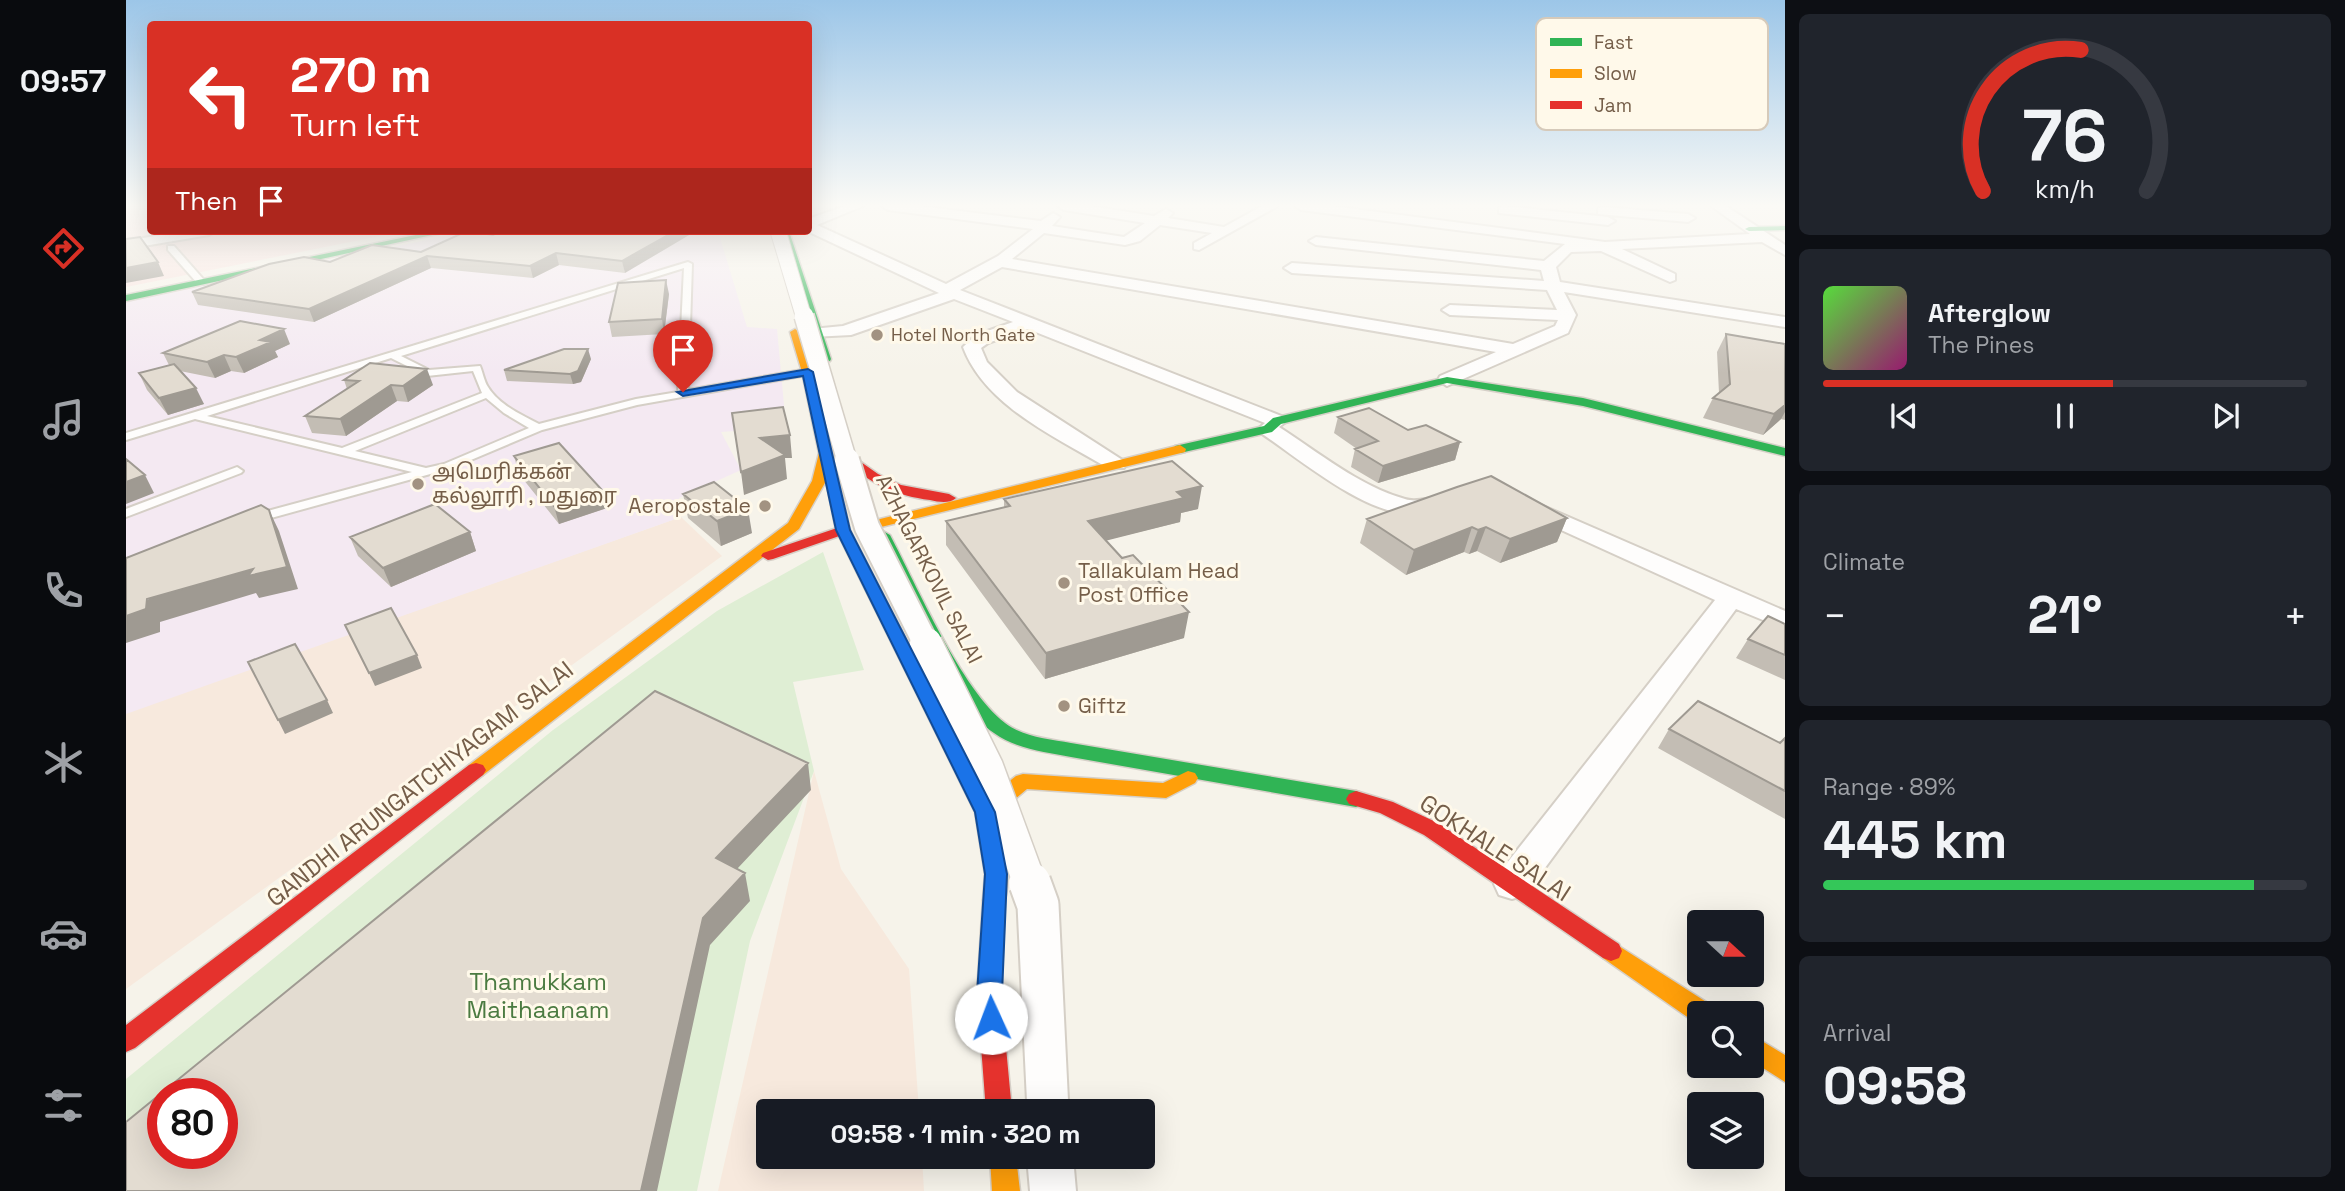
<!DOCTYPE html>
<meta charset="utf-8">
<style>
:root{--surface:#171b24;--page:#20242c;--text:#f1f3f6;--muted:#9ea1a6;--line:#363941;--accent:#d93025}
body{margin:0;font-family:"Space Grotesk","Noto Sans Tamil",sans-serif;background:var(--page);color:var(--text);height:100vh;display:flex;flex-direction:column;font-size:26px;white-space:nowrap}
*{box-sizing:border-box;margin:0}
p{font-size:23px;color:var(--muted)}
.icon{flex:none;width:38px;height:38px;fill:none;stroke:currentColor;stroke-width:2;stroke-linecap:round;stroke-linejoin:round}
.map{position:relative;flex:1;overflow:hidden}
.details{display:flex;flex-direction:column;gap:14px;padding:14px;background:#0d0f14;width:560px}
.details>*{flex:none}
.top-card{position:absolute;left:21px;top:21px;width:665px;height:214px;border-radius:7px;box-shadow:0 7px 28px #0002;background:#d93025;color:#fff;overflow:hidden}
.needle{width:46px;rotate:111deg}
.buttons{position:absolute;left:1561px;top:910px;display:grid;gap:14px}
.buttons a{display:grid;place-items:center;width:77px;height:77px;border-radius:7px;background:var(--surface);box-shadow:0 7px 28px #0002;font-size:35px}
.speed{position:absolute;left:21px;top:1078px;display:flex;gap:14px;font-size:35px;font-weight:700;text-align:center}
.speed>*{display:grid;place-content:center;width:91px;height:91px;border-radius:50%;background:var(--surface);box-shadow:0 7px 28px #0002;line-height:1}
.speed .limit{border:10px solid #d22;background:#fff;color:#111}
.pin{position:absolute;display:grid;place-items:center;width:60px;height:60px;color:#fff;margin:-72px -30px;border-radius:50% 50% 50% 0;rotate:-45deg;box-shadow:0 0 7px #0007}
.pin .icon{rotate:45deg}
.me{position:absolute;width:77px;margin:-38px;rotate:358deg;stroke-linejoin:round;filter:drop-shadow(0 0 5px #0008)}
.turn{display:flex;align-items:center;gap:24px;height:147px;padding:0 28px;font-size:32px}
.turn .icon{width:91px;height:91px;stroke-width:2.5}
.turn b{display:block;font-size:49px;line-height:60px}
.then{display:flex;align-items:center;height:66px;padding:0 28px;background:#0003;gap:14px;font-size:26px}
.big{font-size:52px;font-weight:700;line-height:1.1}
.details .card{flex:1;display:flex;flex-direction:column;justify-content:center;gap:10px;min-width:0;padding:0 24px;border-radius:10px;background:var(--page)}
.details .dial{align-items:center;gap:0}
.dial svg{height:182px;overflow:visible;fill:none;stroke:var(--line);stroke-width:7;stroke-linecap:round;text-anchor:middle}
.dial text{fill:var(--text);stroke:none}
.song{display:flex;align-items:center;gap:21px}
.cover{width:84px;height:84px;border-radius:10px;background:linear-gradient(135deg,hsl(110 70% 55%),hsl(320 70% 35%))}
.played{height:7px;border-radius:4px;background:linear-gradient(90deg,var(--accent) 60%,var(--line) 60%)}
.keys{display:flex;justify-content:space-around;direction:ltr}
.heat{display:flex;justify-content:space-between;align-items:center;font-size:38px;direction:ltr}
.charge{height:10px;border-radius:5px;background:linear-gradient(90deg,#34c759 89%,var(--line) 0)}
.trip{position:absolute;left:630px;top:1099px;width:399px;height:70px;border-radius:7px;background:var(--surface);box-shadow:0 7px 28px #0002;font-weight:700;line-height:70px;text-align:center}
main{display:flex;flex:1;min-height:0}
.tabs{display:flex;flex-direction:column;width:126px;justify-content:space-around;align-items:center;background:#090b0e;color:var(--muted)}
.tabs .icon{width:49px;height:49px}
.tabs .current{color:var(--accent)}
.tabs b{font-size:32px;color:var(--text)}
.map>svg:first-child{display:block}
.commercial{fill:#f7e9dd}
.education{fill:#f4e9f2}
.medical{fill:#f9e4e0}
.green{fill:#dfeed4;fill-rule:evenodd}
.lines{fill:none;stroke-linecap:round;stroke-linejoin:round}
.lane-casing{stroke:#d5cfc6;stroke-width:4}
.street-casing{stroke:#d5cfc6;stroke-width:4}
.fast-casing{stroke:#d6d0c8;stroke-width:3}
.slow-casing{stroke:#d6d0c8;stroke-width:3}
.jam-casing{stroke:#d6d0c8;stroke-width:3}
.lane{fill:#fefdfc;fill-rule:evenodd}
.street{fill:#fefdfc;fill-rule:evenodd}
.fast{fill:#30b455;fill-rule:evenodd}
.slow{fill:#ff9f0a;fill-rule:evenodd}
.jam{fill:#e5322d;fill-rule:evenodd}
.street-bridge-far4-casing{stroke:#d5cfc6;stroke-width:17;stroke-linecap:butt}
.street-bridge-far3-casing{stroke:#d5cfc6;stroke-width:22;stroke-linecap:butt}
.street-bridge-far2-casing{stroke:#d5cfc6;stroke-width:28;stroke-linecap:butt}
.street-bridge-far1-casing{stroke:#d5cfc6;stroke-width:35;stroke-linecap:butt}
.street-bridge-casing{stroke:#d5cfc6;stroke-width:45;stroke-linecap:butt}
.street-bridge-far4{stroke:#fefdfc;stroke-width:15}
.street-bridge-far3{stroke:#fefdfc;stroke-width:19}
.street-bridge-far2{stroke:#fefdfc;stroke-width:24}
.street-bridge-far1{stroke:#fefdfc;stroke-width:32}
.street-bridge{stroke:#fefdfc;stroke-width:41}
.wall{fill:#c3bdb4}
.shaded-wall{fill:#9f9a92}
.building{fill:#e3dcd1;stroke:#9f9a92;stroke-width:2;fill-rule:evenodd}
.route{fill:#1a73e8;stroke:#114b97;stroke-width:2}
.poi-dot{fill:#a29281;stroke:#fff9ea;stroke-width:2.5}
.labels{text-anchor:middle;stroke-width:6;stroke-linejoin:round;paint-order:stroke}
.far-poi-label{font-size:18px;fill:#755e49;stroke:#fff9ea;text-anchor:start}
.poi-label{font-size:21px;fill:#755e49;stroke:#fff9ea;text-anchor:start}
.street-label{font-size:21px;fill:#755e49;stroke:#fff9ea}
.near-street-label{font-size:24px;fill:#755e49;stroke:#fff9ea}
.near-park-label{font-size:24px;fill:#4b7b41;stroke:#fff9ea}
.key{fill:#fff9ea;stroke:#d6caba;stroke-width:2}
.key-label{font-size:19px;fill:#755e49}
</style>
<main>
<nav class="tabs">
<b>09:57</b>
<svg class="icon current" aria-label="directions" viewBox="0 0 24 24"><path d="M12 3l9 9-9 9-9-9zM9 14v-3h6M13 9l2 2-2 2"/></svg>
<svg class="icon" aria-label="music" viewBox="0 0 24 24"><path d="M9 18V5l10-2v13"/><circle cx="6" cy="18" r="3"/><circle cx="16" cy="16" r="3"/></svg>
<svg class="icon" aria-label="phone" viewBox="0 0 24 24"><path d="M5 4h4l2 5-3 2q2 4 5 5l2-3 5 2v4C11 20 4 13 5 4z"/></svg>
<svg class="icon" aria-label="climate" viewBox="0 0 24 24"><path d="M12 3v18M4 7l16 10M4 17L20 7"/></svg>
<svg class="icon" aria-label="car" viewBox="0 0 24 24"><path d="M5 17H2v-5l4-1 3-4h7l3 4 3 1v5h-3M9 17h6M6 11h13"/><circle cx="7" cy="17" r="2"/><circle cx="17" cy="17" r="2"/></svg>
<svg class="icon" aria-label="filters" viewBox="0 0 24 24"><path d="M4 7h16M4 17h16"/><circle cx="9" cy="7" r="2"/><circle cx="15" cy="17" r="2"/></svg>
</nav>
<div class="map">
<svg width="1659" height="1191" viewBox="0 0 1659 1191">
<rect width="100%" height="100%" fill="#f6f3ea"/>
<path class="commercial" d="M555,517L596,556L0,989V713Z
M688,771L715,869L783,969L793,1111H642V1157H796L798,1191H592Z"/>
<path class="education" d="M345,231H592L621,327L651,329L660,427L595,432L615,470L553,498L555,517L0,714V302Z"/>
<path class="medical" d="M0,206H24V231H279L0,287Z"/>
<path class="green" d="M697,552L738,670L667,682L688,771L624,941L571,1191H0V1079L427,730L591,611ZM37,1094H96V1153H37Z"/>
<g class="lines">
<g class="lane-casing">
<path id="lane" d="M42,246H48L78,280V284H72L42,250Z
M562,262L566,264L562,390L682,369L686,370V374L511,405L416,430L326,468L127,523L121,519L123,516L286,472L69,419L0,440V433ZM558,268L552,392L510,399L413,424C396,415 373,405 362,387C358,381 357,373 354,366L303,370L275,356ZM265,358L301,376L347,371L356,393L216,448L81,416ZM360,398L378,413L403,428L318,464L300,468L229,451Z
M111,467L117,471L115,473L0,517V509Z"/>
</g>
<g class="street-casing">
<path id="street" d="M719,206H737L691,225L820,284L872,256L907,229L762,210L756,206H793L915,221L927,213L934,217L926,226L998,237L1019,223L938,210L932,206H964L1028,216L1040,209L1047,213L1042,218L1098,227L1136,206H1152L1073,250L1068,249V243L1086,233L1034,225L1014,241L999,245L918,233L886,259L1387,344L1429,326L1432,320L1324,315L1316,310L1324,305L1431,310L1421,290L1166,273L1158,268L1166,263L1418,281L1415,270L1190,245L1183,241L1190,237L1418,261L1439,244L1175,210L1169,206H1206L1479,242L1624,234L1585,206H1600L1659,245V255L1636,242L1496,249L1549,274V280L1544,282L1475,251L1445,252L1430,267L1434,282L1659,317V327L1438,292L1450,315L1442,333L1321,386L1312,380L1314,376L1370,352L876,267L834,290L1158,417L1161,421L1153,427C1192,452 1233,486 1279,499C1294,504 1307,494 1321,498L1325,503L1321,508C1311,511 1300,515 1289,515C1238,514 1176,461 1135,433L1132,429L1139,423L902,329L862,343L855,348L861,362L891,392L1001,463L998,468H982C931,438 859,406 837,347L850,335L887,322L828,299L725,335L686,337L683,333L686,329L717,326L813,293L681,231L682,219Z
M1378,206L1482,217L1489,221L1482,225L1373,213V207Z
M1477,207L1562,214L1569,218L1562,222L1472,214V208Z
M58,231H90L83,235L0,249V241Z
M1408,502L1659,611V629L1610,609L1399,895L1386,899L1373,895L1368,884L1373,873L1589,600L1400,514L1396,509L1400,504Z
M901,1157H947L950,1191H904Z"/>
</g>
<g class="fast-casing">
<path id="fast" d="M1659,226V230L1623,231L1619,229L1623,227Z
M309,231H325L0,301V295Z
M655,231H663L705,359L704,361L695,359Z
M1321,377L1457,398L1659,448V456L1457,406L1321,383L1155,424L1146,432L1054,453L1048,449L1049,446L1138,426L1147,418Z
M757,531L764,535C791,586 835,689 879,723C897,737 923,739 945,743L1230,791L1237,794L1240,799L1237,804L1230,807L945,757C920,752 890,749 868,733C824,703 775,585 750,535Z"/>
</g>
<g class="slow-casing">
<path id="slow" d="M669,329L674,332L688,372L724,530L862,798L890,776L897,774L1037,783L1062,771L1069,773L1072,778L1069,783L1040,798L901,789L870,815C875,842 889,880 876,907L868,909L860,907L857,900L859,874L849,812L710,530L700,481L673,529L357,775L350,777L343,775L340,770L343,765L662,523L686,481L693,453L676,372L664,332Z
M1054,445L1060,449L1059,452L751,528L744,524L746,521Z
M1485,941L1585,1005L1588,1013H1573V1023L1567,1021L1477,958L1474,951L1477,944Z
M1626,1035L1659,1055V1082L1626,1061Z
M864,1157H890L894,1191H866Z"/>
</g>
<g class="jam-casing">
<path id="jam" d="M725,455L752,474L775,485L823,494L830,498C823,504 813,502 804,500C771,496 745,484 720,462V456Z
M717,526L722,527L724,530L722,533L647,559L642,560L635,556L637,553Z
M350,763L357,765L360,770L357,775L9,1048L0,1052V1025L343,765Z
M1230,791L1267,802L1312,823L1493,944L1496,951L1493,958L1485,961L1477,958L1298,835L1254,813L1223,804L1220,799L1223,794Z
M868,891L876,893L879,900L875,994L886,1111H860L851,994L857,900L860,893Z"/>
</g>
<use href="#lane" class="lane"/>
<use href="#street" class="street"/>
<use href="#fast" class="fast"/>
<use href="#slow" class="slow"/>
<use href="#jam" class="jam"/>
<g class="street-bridge-far4-casing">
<path id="street-bridge-far4" d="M652,231L678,318"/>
</g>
<g class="street-bridge-far3-casing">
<path id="street-bridge-far3" d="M678,316L721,461"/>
</g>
<g class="street-bridge-far2-casing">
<path id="street-bridge-far2" d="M721,460L741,527L801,646"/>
</g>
<g class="street-bridge-far1-casing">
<path id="street-bridge-far1" d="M800,644L861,767L904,884"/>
</g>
<g class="street-bridge-casing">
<path id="street-bridge" d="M904,883L912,905L922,1111"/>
</g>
<use href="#street-bridge-far4" class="street-bridge-far4"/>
<use href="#street-bridge-far3" class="street-bridge-far3"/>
<use href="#street-bridge-far2" class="street-bridge-far2"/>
<use href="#street-bridge-far1" class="street-bridge-far1"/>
<use href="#street-bridge" class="street-bridge"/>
</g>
<path class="wall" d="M493,231L499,273L433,265L407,278L305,268L188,322L72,305L66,292L204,262Z
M543,294L538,334L486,337L483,322Z
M1600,334L1659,344V420L1655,419L1637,435L1577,418L1587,398L1593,393L1591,352Z
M164,344L149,351L152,357L118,373L105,371L89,378L54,371L78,404L42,415L21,390L13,373L43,365L37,353Z
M465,359L455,382L447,384L381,381L378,370Z
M218,380L307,385L282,402L271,401L220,436L186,433L179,416L221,389Z
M1212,417L1282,430L1334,442L1329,460L1252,483L1225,467L1229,449H1231L1208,433Z
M388,456L481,508L433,524L393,474Z
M557,494L626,533L595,546L562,518Z
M878,499L1072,509L1055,513L1054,522L980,540L1058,638L919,679L820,545V521L878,507Z
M1441,518L1431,542L1374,563L1351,551L1343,554L1338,552L1280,575L1234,543L1241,519Z
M344,532L350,551L265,587L232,556L224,537Z
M1659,624V680L1610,658L1622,639Z
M1543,729L1654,743L1659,738V819L1532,748Z"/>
<path class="shaded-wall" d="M549,231H570L499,273L496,261Z
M430,253L433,265L407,278L404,266Z
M301,256L305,268L188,322L183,309Z
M32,262L38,276L0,283V268Z
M540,280L543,294L538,334L536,319Z
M158,329L164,344L149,351L152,357L118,373L110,357L134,340Z
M462,349L465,359L455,382L447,384L444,374Z
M98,355L105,371L89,378L81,362Z
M301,369L307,385L282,402L277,386Z
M265,385L271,401L220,436L214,419Z
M70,388L78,404L42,415L33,398Z
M1659,405V412L1655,419L1637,435L1648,414Z
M664,435L666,458H659L661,479L618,495L615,472L634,438Z
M1334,442L1329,460L1252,483L1257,466Z
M19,475L28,493L0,504V482Z
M1076,486L1072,509L1055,513L1054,522L959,546L962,521L1051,492Z
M476,490L481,508L433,524L428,506Z
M622,509L626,533L595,546L591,521Z
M143,510L153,531L172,589L133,598L130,593L34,622V632L0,643V616Z
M1441,518L1431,542L1374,563L1384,539Z
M1346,527L1338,552L1280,575L1288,550Z
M1360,527L1351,551L1343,554L1352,530Z
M344,532L350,551L265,587L257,568Z
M1063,612L1058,638L919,679L920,653Z
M291,655L296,668L249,686L243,673Z
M201,700L207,713L159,734L152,720Z
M682,763L685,790L596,885L590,858Z
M619,873L624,901L584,945L531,1191H515L577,918Z"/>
<path class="building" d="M341,231L367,235L375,231H493L501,232L504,231H549L496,261L430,253L404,266L301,256L183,309L66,292L143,264L178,257L204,262L246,245L295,252Z
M14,237L32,262L0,268V239Z
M540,280L536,319L483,322L492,283Z
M114,321L158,329L134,340L145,342L110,357L98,355L81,362L37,353Z
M1600,334L1659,344V405L1648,414L1587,398L1604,384Z
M438,349H462L452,371L444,374L378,370Z
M244,363L301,369L277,386L265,385L214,419L179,416L233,381L218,380Z
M48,364L70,388L33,398L13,373Z
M657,407L664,435L634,438L659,455L615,472L606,413Z
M1243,408L1282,430L1300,425L1334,442L1257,466L1229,449L1252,441L1212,417Z
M433,443L476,490L428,506L388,456Z
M0,459L19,475L0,482Z
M1046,461L1076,486L1051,492L1058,498L962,521L996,558L1007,555L1063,612L920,653L820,521L884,506L878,499Z
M1365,476L1441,518L1384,539L1360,527L1352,530L1346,527L1288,550L1241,519L1331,487Z
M588,482L622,509L591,521L557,494Z
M309,504L344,532L257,568L224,537Z
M135,505L143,510L161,567L122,576L127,569L21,599L20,609L0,616V558Z
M265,608L291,655L243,673L219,625Z
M1642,616L1659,624V655L1622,639Z
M169,644L201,700L152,720L122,662Z
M529,691L682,763L590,858L619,873L577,918L515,1191H0V1122ZM37,1094H96V1153H37Z
M1572,701L1654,743L1659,738V791L1543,729Z"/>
<linearGradient id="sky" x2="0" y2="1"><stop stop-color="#9cc6e8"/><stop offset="0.55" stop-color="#fbfaf6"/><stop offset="1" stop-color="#fbfaf6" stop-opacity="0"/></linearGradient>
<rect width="1659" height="373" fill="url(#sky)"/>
<path class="route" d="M682,369L687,372L724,530L869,812L881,874L876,994L878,1018L874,1026L865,1029L857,1026L851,994L859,874L849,812L710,530L677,376L557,396L551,392Z"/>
<g class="poi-dot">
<circle cx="751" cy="335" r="7"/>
<circle cx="292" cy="484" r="7"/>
<circle cx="639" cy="506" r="7"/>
<circle cx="938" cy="583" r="7"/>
<circle cx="938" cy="706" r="7"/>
</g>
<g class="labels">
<g class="far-poi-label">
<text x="765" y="341">Hotel North Gate</text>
</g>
<g class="poi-label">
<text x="306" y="479">அமெரிக்கன்<tspan x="306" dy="24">கல்லூரி , மதுரை</tspan></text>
<text x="625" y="513" text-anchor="end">Aeropostale</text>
<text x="952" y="578">Tallakulam Head<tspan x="952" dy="24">Post Office</tspan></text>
<text x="952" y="713">Giftz</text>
</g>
<g class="street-label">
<text transform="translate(803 569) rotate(63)" y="7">AZHAGARKOVIL SALAI</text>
</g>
<g class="near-street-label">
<text transform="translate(294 784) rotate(-38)" y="8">GANDHI ARUNGATCHIYAGAM SALAI</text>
<text transform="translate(1369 848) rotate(33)" y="8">GOKHALE SALAI</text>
</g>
<g class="near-park-label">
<text x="412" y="990">Thamukkam<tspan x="412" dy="28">Maithaanam</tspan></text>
</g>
</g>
<rect x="1410" y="18" width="232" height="112" rx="10" class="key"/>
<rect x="1424" y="38" width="32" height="8" fill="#30b455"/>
<rect x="1424" y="69" width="32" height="9" fill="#ff9f0a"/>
<rect x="1424" y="101" width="32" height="8" fill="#e5322d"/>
<g class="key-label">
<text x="1468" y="49">Fast</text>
<text x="1468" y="80">Slow</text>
<text x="1468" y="112">Jam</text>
</g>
</svg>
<div class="buttons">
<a><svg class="needle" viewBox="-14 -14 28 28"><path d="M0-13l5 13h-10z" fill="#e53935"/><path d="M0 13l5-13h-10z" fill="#9ea1a6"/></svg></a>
<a><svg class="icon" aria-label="search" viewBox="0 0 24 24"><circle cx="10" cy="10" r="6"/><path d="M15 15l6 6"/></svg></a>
<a><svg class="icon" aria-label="layers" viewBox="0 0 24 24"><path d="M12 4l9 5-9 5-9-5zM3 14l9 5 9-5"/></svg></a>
</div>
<div class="speed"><div class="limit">80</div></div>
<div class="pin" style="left:557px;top:392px;background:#d93025"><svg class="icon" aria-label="arrive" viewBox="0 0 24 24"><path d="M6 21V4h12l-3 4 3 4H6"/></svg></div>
<svg class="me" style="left:865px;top:1018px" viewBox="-20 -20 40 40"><circle r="19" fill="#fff"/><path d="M0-13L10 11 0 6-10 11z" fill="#1a73e8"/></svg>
<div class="trip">09:58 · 1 min · 320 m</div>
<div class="top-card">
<div class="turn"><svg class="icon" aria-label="left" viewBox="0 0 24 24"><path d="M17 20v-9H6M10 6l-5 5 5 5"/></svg><div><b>270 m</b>Turn left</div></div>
<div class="then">Then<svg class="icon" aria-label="arrive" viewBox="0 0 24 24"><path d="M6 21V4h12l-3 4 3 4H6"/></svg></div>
</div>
</div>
<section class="details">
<div class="card dial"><svg viewBox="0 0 100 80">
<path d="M14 69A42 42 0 1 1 86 69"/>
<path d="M14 69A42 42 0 0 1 57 7" stroke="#d93025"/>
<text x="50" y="56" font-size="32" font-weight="700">76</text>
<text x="50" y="72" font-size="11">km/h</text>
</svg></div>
<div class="card">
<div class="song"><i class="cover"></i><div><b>Afterglow</b><p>The Pines</p></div></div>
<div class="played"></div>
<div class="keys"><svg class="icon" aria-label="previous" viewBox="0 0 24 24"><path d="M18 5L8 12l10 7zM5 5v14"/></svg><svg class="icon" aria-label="pause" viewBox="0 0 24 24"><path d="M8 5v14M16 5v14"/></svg><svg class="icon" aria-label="next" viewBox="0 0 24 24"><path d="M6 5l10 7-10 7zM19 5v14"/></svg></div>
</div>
<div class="card"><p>Climate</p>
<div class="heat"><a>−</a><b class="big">21°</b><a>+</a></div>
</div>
<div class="card"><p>Range · 89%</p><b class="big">445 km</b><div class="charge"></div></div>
<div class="card"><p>Arrival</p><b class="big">09:58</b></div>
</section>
</main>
